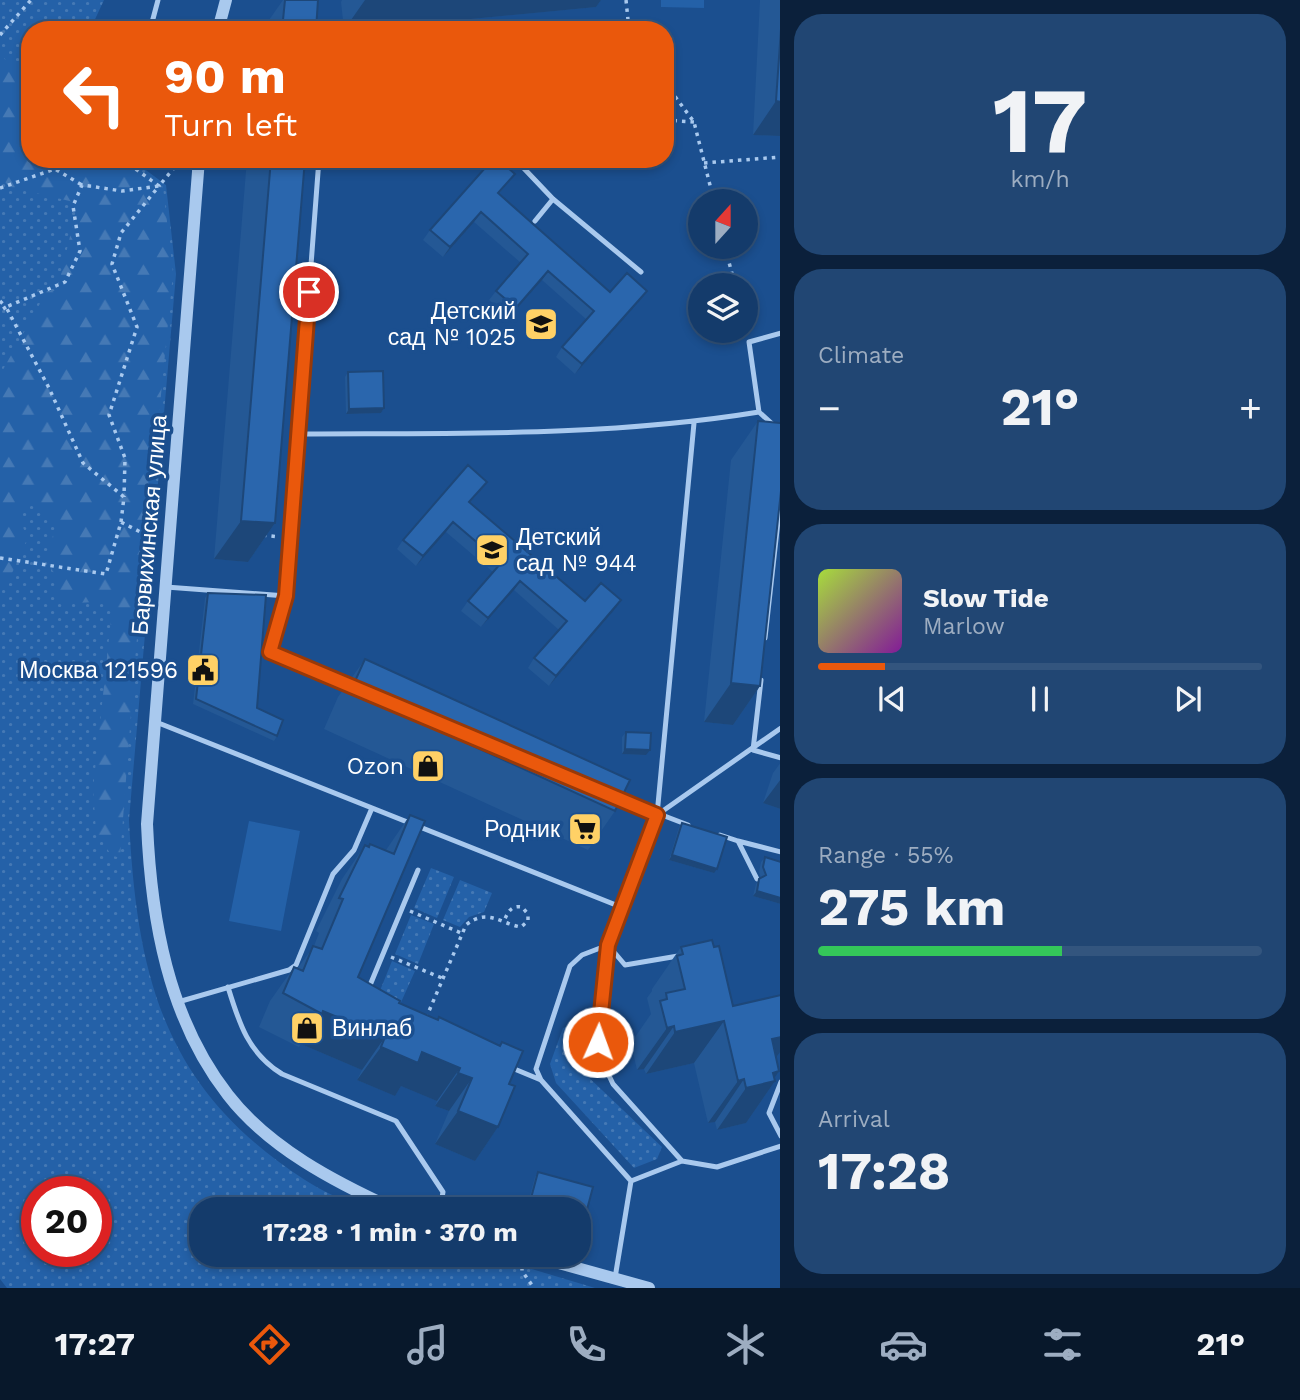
<!DOCTYPE html>
<meta charset="utf-8">
<style>
:root{--surface:#143b6b;--page:#214673;--text:#f1f3f6;--muted:#9dadc1;--line:#33557e;--accent:#ea580c}
body{margin:0;font-family:"Work Sans",sans-serif;background:var(--page);color:var(--text);height:100vh;display:flex;flex-direction:column;font-size:26px;white-space:nowrap}
*{box-sizing:border-box;margin:0}
p{font-size:23px;color:var(--muted)}
.icon{flex:none;width:38px;height:38px;fill:none;stroke:currentColor;stroke-width:2;stroke-linecap:round;stroke-linejoin:round}
.map{position:relative;flex:1;overflow:hidden}
.side{display:flex;flex-direction:column;gap:14px;padding:14px;background:#0b203b;width:520px}
.side>*{flex:none}
.banner{position:absolute;left:21px;top:21px;width:653px;height:147px;border-radius:28px;box-shadow:0 4px 10px #0003,0 0 0 2px var(--line);background:#ea580c;color:#fff;overflow:hidden}
.needle{width:46px;rotate:21deg}
.buttons{position:absolute;left:688px;top:189px;display:grid;gap:14px}
.buttons a{display:grid;place-items:center;width:70px;height:70px;border-radius:50%;background:var(--surface);box-shadow:0 4px 10px #0003,0 0 0 2px var(--line);font-size:35px}
.speed{position:absolute;left:21px;top:1176px;display:flex;gap:14px;font-size:35px;font-weight:700;text-align:center}
.speed>*{display:grid;place-content:center;width:91px;height:91px;border-radius:50%;background:var(--surface);box-shadow:0 4px 10px #0003,0 0 0 2px var(--line);line-height:1}
.speed .limit{border:10px solid #d22;background:#fff;color:#111}
.pin{position:absolute;display:grid;place-items:center;width:60px;height:60px;color:#fff;margin:-30px;border:4px solid #fff;border-radius:50%;box-shadow:0 2px 7px #0007}
.me{position:absolute;width:77px;margin:-38px;rotate:2deg;stroke-linejoin:round;filter:drop-shadow(0 0 5px #0008)}
.turn{display:flex;align-items:center;gap:24px;height:147px;padding:0 28px;font-size:32px}
.turn .icon{width:91px;height:91px;stroke-width:2.5}
.turn b{display:block;font-size:49px;line-height:60px}
.big{font-size:52px;font-weight:700;line-height:1.1}
.side .widget{flex:1;display:flex;flex-direction:column;justify-content:center;gap:10px;min-width:0;padding:0 24px;border-radius:28px;background:var(--page)}
.side .dial{align-items:center;gap:0}
.dial b{font-size:91px;line-height:1}
.song{display:flex;align-items:center;gap:21px}
.cover{width:84px;height:84px;border-radius:10px;background:linear-gradient(135deg,hsl(80 70% 55%),hsl(290 70% 35%))}
.played{height:7px;border-radius:4px;background:linear-gradient(90deg,var(--accent) 15%,var(--line) 15%)}
.keys{display:flex;justify-content:space-around;direction:ltr}
.heat{display:flex;justify-content:space-between;align-items:center;font-size:38px;direction:ltr}
.charge{height:10px;border-radius:5px;background:linear-gradient(90deg,#34c759 55%,var(--line) 0)}
.trip{position:absolute;left:189px;top:1197px;width:402px;height:70px;border-radius:28px;background:var(--surface);box-shadow:0 4px 10px #0003,0 0 0 2px var(--line);font-weight:700;line-height:70px;text-align:center}
.menu{display:flex;height:112px;justify-content:space-around;align-items:center;background:#08182b;color:var(--muted)}
.menu .icon{width:49px;height:49px}
.menu .current{color:var(--accent)}
.menu b{font-size:32px;color:var(--text)}
main{display:flex;flex:1;min-height:0}
.map>svg:first-child{display:block}
.green{fill:url(#green-dots);fill-rule:evenodd}
.forest{fill:url(#forest-firs)}
.pitch{fill:#2461a8}
.lines{fill:none;stroke-linecap:round;stroke-linejoin:round}
.path{stroke:#a9c9ee;stroke-width:3.5;stroke-dasharray:3.5 5;stroke-linecap:butt}
.service{stroke:#a9c9ee;stroke-width:5}
.tertiary{stroke:#a9c9ee;stroke-width:12}
.wall{fill:#245895}
.shaded-wall{fill:#1d4779}
.building{fill:#2a66ad;stroke:#1d4779;stroke-width:2}
.route-casing{stroke:#983908;stroke-width:18}
.route{stroke:#ea580c;stroke-width:12}
.labels{text-anchor:middle;stroke-width:7;stroke-linejoin:round;paint-order:stroke}
.poi-label{font-size:23px;fill:#fff;stroke:#1b4f8f;text-anchor:end}
.street-label{font-size:23px;fill:#fff;stroke:#1b4f8f}
</style>
<main>
<div class="map">
<svg width="781" height="1288" viewBox="0 0 781 1288">
<defs>
<pattern id="green-dots" width="8" height="8" patternUnits="userSpaceOnUse" patternTransform="scale(1.75)"><rect width="8" height="8" fill="#2461a8"/><path d="M2 2h.1M6 6h.1" fill="none" stroke="#4579b5" stroke-width="1.8" stroke-linecap="round"/></pattern>
<pattern id="forest-firs" width="22" height="20" patternUnits="userSpaceOnUse" patternTransform="scale(1.75)"><rect width="22" height="20" fill="#2461a8"/><path d="M5 1l3.5 6h-7zM16 11l3.5 6h-7z" fill="#4579b5"/></pattern>
</defs>
<rect width="100%" height="100%" fill="#1b4f8f"/>
<path class="green" d="M0,0H104L90,30H30V159H131L166,185L176,274L129,820C137,978 164,1089 305,1180C322,1191 343,1200 362,1209H201V1255H485L595,1288H7L0,1279ZM37,1192H96V1251H37Z
M431,868L454,877L437,918L414,908Z
M460,880L492,893L484,912L469,917L460,927L443,920Z
M411,915L434,924L418,964L395,954Z
M392,961L415,971L398,1009L379,993Z
M584,1022L583,1072L662,1147L657,1159L634,1168L556,1083L550,1064L563,1028Z"/>
<path class="forest" d="M0,52L6,61L23,67L30,54V159H125L163,187L173,273L136,648L120,858L111,855L96,831L93,789L113,601L58,604V584L46,557L55,529C50,516 38,512 31,501L22,505L20,521L28,538C19,554 13,579 0,589V375L47,291H57L78,203L10,187L0,177Z"/>
<path class="pitch" d="M661,0H704V8L661,7Z
M249,821L300,831L281,931L229,921Z"/>
<g class="lines">
<path class="path" d="M626,0L629,30
M0,35L31,0
M665,83L694,122L714,201
M665,120L694,122
M122,159L159,186L121,233L112,264L137,327L109,415L125,458L124,497
M704,163L781,157
M55,169L65,159
M0,188L55,169L82,185
M725,247L735,285
M0,301L6,307L0,311
M121,522L124,497L83,463L49,388L6,307L65,282L80,251L73,206L82,185L122,191L159,186L174,168
M263,535L279,537
M0,558L106,574L121,522L156,540
M410,911L461,933
M391,957L442,978
M426,1018L466,925C487,908 499,923 521,927L528,921V914L522,907C511,905 508,912 504,921
M522,1267V1271L534,1288"/>
<path class="service" d="M150,30L158,0
M181,159L196,170
M515,159L553,199L641,272
M535,221L553,199
M781,333L749,342L759,412L781,432
M298,434C452,433 606,437 759,412
M166,587L286,596L270,652L351,686
M286,596L319,159
M765,638L781,494
M156,722L621,907
M753,750L761,680
M753,750L781,758
M615,797L688,825
M657,815L781,728
M720,835L738,841L757,879
M738,841L781,852
M608,945L582,955L570,966L536,1069L541,1080L631,1181
M608,945L625,965L678,956
M228,987C239,1023 248,1053 282,1074L396,1121L443,1192L440,1209
M368,990L418,870
M178,1002L289,970L296,965L333,874L354,850L372,808
M512,1068L541,1080
M781,1082L769,1113L781,1136
M682,1161L613,1084L604,1065L599,1042L598,1021L608,945L657,815L694,423
M631,1181L682,1161L717,1167L781,1146
M615,1278L631,1181"/>
<path class="tertiary" d="M218,30L226,0
M199,159L147,824C151,919 168,1018 228,1095C269,1148 335,1182 394,1209
M530,1255L649,1288"/>
</g>
<path class="wall" d="M283,0H318L316,30H262Z
M342,0H601L596,7L355,30H344L341,2Z
M760,0H781V136L753,135Z
M247,159H305L275,523L248,562L214,559Z
M515,174L499,194L610,292L647,291L640,300L575,374L556,357L562,347L587,320L542,280L509,317L489,300L496,291L521,263L474,222L443,257L423,240L430,230Z
M348,372L384,408L381,413L346,414L345,377Z
M758,421L760,686L733,725L704,722L731,460Z
M480,491L470,503L585,601L621,600L614,610L549,686L528,668L534,658L559,630L514,590L481,627L461,611L468,601L493,572L446,532L416,566L397,549L403,540Z
M208,593L257,708L277,736L274,741L193,704L205,598Z
M365,659L615,811L588,850L324,729L338,697Z
M626,732L646,755L622,754V737Z
M781,762V809L763,803L773,773Z
M410,815L358,977L399,1003L500,1045L502,1042L509,1084L498,1127L475,1161L435,1144L449,1111L435,1106L437,1101L401,1086L395,1096L357,1080L362,1070L301,1044L299,1047L259,1027L270,1001L294,967L297,969L314,946L319,933L316,931L342,879L365,845L368,846L370,844L386,850Z
M682,823L714,873L669,860L679,827Z
M765,857L781,862V904L753,896L756,884L761,878L759,872L761,862Z
M681,947H714L733,1006L781,995V1051L776,1057L775,1081L746,1123L717,1130L715,1122L708,1123L694,1063L646,1074L644,1069L637,1070L631,1043L651,1014L647,998L652,991V989Z
M538,1172L593,1187L585,1217L582,1222H579V1209H534L527,1207L535,1177Z"/>
<path class="shaded-wall" d="M365,0H601L596,7L355,30H344Z
M776,101L781,102V136L753,135Z
M481,212L474,222L443,257L450,247Z
M548,271L542,280L509,317L516,308Z
M647,291L640,300L575,374L582,364Z
M384,408L381,413L346,414L349,409Z
M241,521L275,523L248,562L214,559Z
M453,522L446,532L416,566L423,556Z
M520,581L514,590L481,627L488,618Z
M621,600L614,610L549,686L556,676Z
M731,683L760,686L733,725L704,722Z
M625,749L650,750L646,755L622,754Z
M781,779V809L763,803Z
M672,855L717,869L714,873L669,860Z
M757,891L781,898V904L753,896Z
M323,1011L385,1037L362,1070L301,1044Z
M724,1021L694,1063L646,1074L675,1032Z
M674,1026L644,1069L637,1070L667,1028Z
M781,1037V1051L767,1069L744,1079L715,1122L708,1123L738,1081L772,1039Z
M381,1047L422,1052L460,1068L437,1101L401,1086L395,1096L357,1080Z
M779,1071L772,1082L775,1081L746,1123L717,1130L746,1088L773,1073Z
M458,1073L472,1078L449,1111L435,1106Z
M458,1111L498,1127L475,1161L435,1144Z
M530,1202L555,1209H534L527,1207Z
M579,1216L585,1217L582,1222H579Z"/>
<path class="building" d="M285,0H318L316,30H282Z
M781,29V102L776,101Z
M271,159H305L275,523L241,521Z
M493,159H498L515,174L498,193L610,292L627,273L647,291L582,364L562,347L594,311L548,271L516,308L496,291L528,254L481,212L450,247L430,230Z
M383,371L384,408L349,409L348,372Z
M758,421L781,423V491L760,686L731,683Z
M468,465L487,482L469,502L585,601L601,583L621,600L556,676L534,658L567,621L520,581L488,618L468,601L501,563L453,522L423,556L403,540Z
M208,593L266,595L257,708L283,720L277,736L196,699Z
M365,659L630,780L615,811L351,690Z
M626,732L651,733L650,750L625,749Z
M410,815L425,821L358,977L400,1001L399,1003L438,1020L439,1017L500,1046L502,1042L523,1051L509,1084L515,1086L498,1127L458,1111L472,1078L458,1073L460,1068L422,1052L418,1063L381,1047L385,1037L323,1011L322,1014L283,993L294,967L303,971L313,946L322,949L343,899L339,898L365,845L369,847L370,844L394,854Z
M682,823L727,837L717,869L672,855Z
M765,857L781,862V898L757,891L759,879L766,875L763,867Z
M712,940L714,947L719,946L733,1006L781,995V1037L772,1039L779,1071L773,1073L775,1081L746,1088L744,1079L738,1081L724,1021L675,1032L674,1026L667,1028L660,1001L667,999L666,993L685,989L677,956L683,954L681,947Z
M538,1172L593,1187L585,1217L579,1216V1209H555L530,1202Z"/>
<g class="lines">
<g class="route-casing">
<path id="route" d="M309,292L286,596L270,652L657,815L608,945L598,1042"/>
</g>
<use href="#route" class="route"/>
</g>
<defs>
<g id="school-square" transform="scale(1.75)"><rect x="-9" y="-9" width="18" height="18" rx="4" fill="#ffd166" stroke="#1b4f8f"/><path d="M0-5L7-2L0 1L-7-2ZM-4 1L0 2.5L4 1V4Q0 6-4 4Z" fill="#111"/></g>
<g id="civic-square" transform="scale(1.75)"><rect x="-9" y="-9" width="18" height="18" rx="4" fill="#ffd166" stroke="#1b4f8f"/><path d="M-.6-6.5H3V-4.5H.6V-3L4-1V1h2V6H-6V1h2V-1L-.6-3ZM-1.2 2.5V6h2.4V2.5Z" fill="#111"/></g>
<g id="shop-square" transform="scale(1.75)"><rect x="-9" y="-9" width="18" height="18" rx="4" fill="#ffd166" stroke="#1b4f8f"/><path d="M-5-2.5h2.3a2.7 3.5 0 0 1 5.4 0H5L5.5 6h-11ZM-1.5-2.5h3a1.5 2.3 0 0 0-3 0Z" fill="#111"/></g>
<g id="supermarket-square" transform="scale(1.75)"><rect x="-9" y="-9" width="18" height="18" rx="4" fill="#ffd166" stroke="#1b4f8f"/><path d="M-6-5.5h2.5l.6 2H6L4.5 2H-2.5L-4.4-4H-6ZM-1.5 3.2a1.3 1.3 0 1 0 .1 0ZM3 3.2a1.3 1.3 0 1 0 .1 0Z" fill="#111"/></g>
</defs>
<g fill-rule="evenodd">
<use href="#school-square" x="541" y="324"/>
<use href="#school-square" x="492" y="550"/>
<use href="#civic-square" x="203" y="670"/>
<use href="#shop-square" x="428" y="766"/>
<use href="#supermarket-square" x="585" y="829"/>
<use href="#shop-square" x="307" y="1028"/>
</g>
<g class="labels">
<g class="poi-label">
<text x="516" y="319">Детский<tspan x="516" dy="26">сад № 1025</tspan></text>
<text x="516" y="545" text-anchor="start">Детский<tspan x="516" dy="26">сад № 944</tspan></text>
<text x="178" y="678">Москва 121596</text>
<text x="404" y="774">Ozon</text>
<text x="560" y="837">Родник</text>
<text x="332" y="1036" text-anchor="start">Винлаб</text>
</g>
<g class="street-label">
<text transform="translate(149 525) rotate(-85)" y="8">Барвихинская улица</text>
</g>
</g>
</svg>
<div class="buttons">
<a><svg class="needle" viewBox="-14 -14 28 28"><path d="M0-13l5 13h-10z" fill="#e53935"/><path d="M0 13l5-13h-10z" fill="#9dadc1"/></svg></a>
<a><svg class="icon" aria-label="layers" viewBox="0 0 24 24"><path d="M12 4l9 5-9 5-9-5zM3 14l9 5 9-5"/></svg></a>
</div>
<div class="speed"><div class="limit">20</div></div>
<div class="pin" style="left:309px;top:292px;background:#d93025"><svg class="icon" aria-label="arrive" viewBox="0 0 24 24"><path d="M6 21V4h12l-3 4 3 4H6"/></svg></div>
<svg class="me" style="left:598px;top:1042px" viewBox="-20 -20 40 40"><circle r="17" fill="#ea580c" stroke="#fff" stroke-width="3"/><path d="M0-11L8 9 0 5-8 9z" fill="#fff"/></svg>
<div class="trip">17:28 · 1 min · 370 m</div>
<div class="banner">
<div class="turn"><svg class="icon" aria-label="left" viewBox="0 0 24 24"><path d="M17 20v-9H6M10 6l-5 5 5 5"/></svg><div><b>90 m</b>Turn left</div></div>
</div>
</div>
<section class="side">
<div class="widget dial"><b>17</b><p>km/h</p></div>
<div class="widget"><p>Climate</p>
<div class="heat"><a>−</a><b class="big">21°</b><a>+</a></div>
</div>
<div class="widget">
<div class="song"><i class="cover"></i><div><b>Slow Tide</b><p>Marlow</p></div></div>
<div class="played"></div>
<div class="keys"><svg class="icon" aria-label="previous" viewBox="0 0 24 24"><path d="M18 5L8 12l10 7zM5 5v14"/></svg><svg class="icon" aria-label="pause" viewBox="0 0 24 24"><path d="M8 5v14M16 5v14"/></svg><svg class="icon" aria-label="next" viewBox="0 0 24 24"><path d="M6 5l10 7-10 7zM19 5v14"/></svg></div>
</div>
<div class="widget"><p>Range · 55%</p><b class="big">275 km</b><div class="charge"></div></div>
<div class="widget"><p>Arrival</p><b class="big">17:28</b></div>
</section>
</main>
<nav class="menu">
<b>17:27</b>
<svg class="icon current" aria-label="directions" viewBox="0 0 24 24"><path d="M12 3l9 9-9 9-9-9zM9 14v-3h6M13 9l2 2-2 2"/></svg>
<svg class="icon" aria-label="music" viewBox="0 0 24 24"><path d="M9 18V5l10-2v13"/><circle cx="6" cy="18" r="3"/><circle cx="16" cy="16" r="3"/></svg>
<svg class="icon" aria-label="phone" viewBox="0 0 24 24"><path d="M5 4h4l2 5-3 2q2 4 5 5l2-3 5 2v4C11 20 4 13 5 4z"/></svg>
<svg class="icon" aria-label="climate" viewBox="0 0 24 24"><path d="M12 3v18M4 7l16 10M4 17L20 7"/></svg>
<svg class="icon" aria-label="car" viewBox="0 0 24 24"><path d="M5 17H2v-5l4-1 3-4h7l3 4 3 1v5h-3M9 17h6M6 11h13"/><circle cx="7" cy="17" r="2"/><circle cx="17" cy="17" r="2"/></svg>
<svg class="icon" aria-label="filters" viewBox="0 0 24 24"><path d="M4 7h16M4 17h16"/><circle cx="9" cy="7" r="2"/><circle cx="15" cy="17" r="2"/></svg>
<b>21°</b>
</nav>
